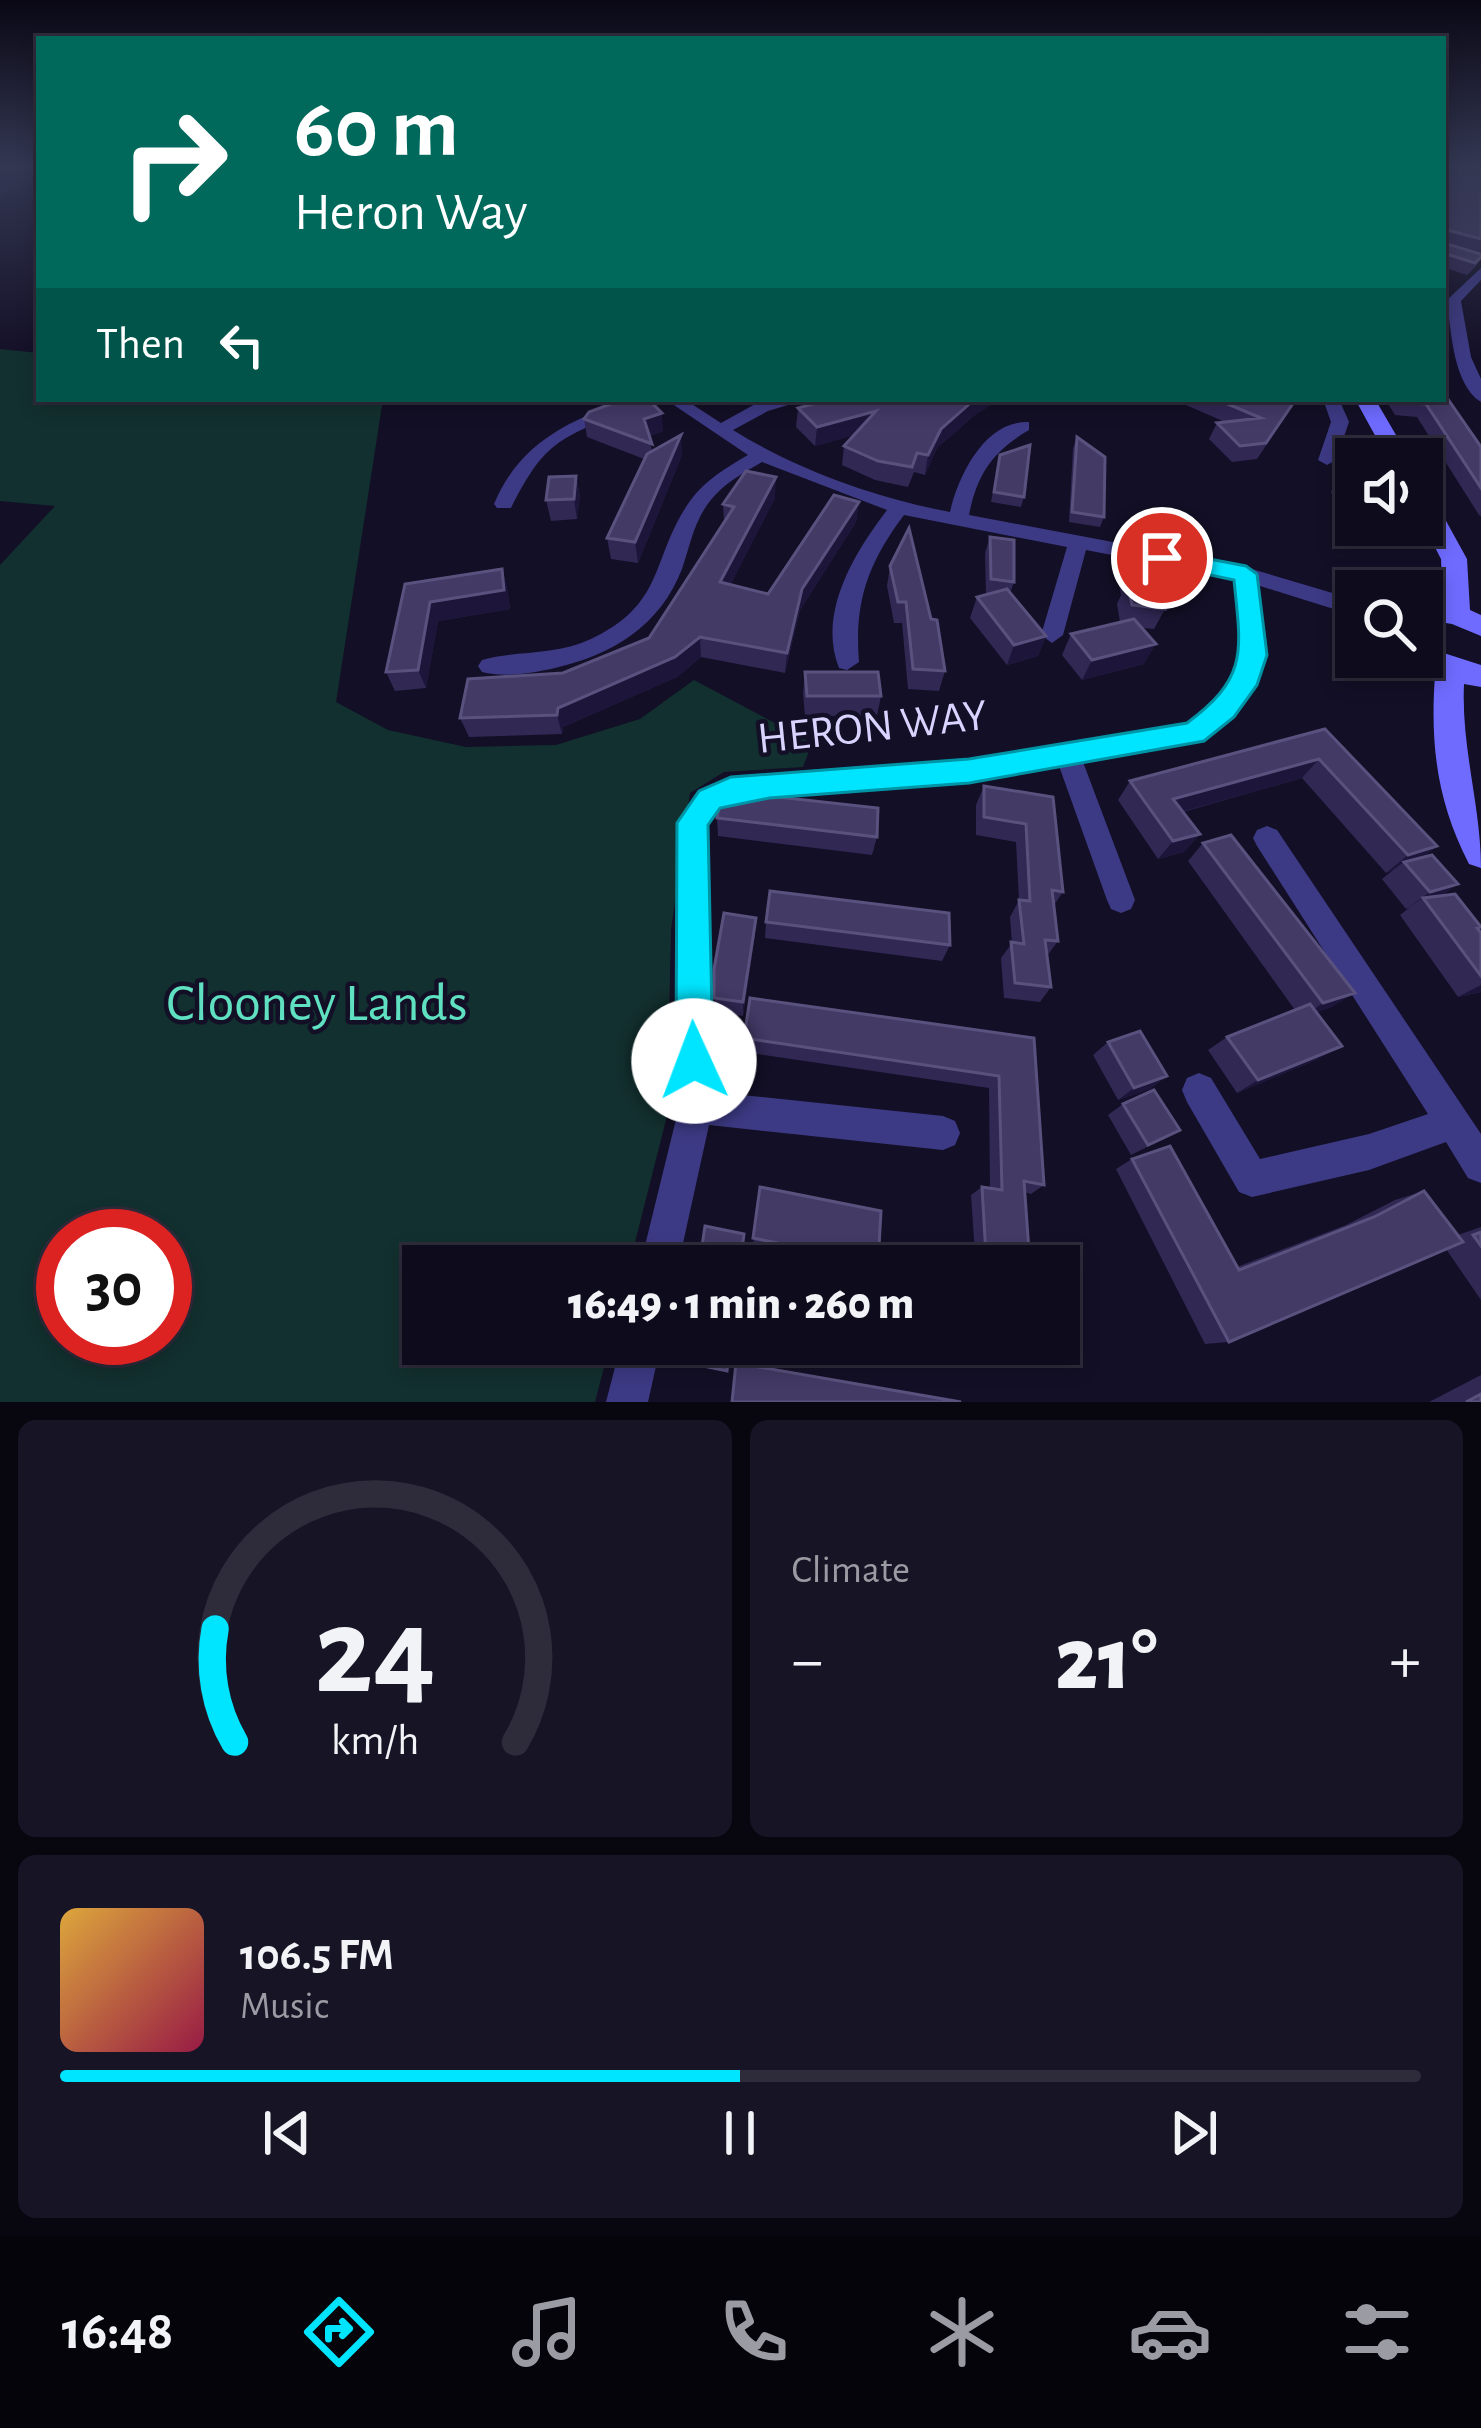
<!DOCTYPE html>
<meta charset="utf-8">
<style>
:root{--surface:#0e0b1c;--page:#171425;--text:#f1f3f6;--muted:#9b9ba3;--line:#2e2b3b;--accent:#00e5ff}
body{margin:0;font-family:"Alegreya Sans",sans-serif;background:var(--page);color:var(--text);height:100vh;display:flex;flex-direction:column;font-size:45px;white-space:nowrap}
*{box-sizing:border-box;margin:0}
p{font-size:39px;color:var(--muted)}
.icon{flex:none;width:66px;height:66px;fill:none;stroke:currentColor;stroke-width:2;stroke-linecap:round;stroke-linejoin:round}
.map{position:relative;height:1402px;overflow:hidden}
.panel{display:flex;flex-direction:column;gap:18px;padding:18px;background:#08060f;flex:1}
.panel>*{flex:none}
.hud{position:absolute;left:36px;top:36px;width:1410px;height:366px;border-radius:0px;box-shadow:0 6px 18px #0003,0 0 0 3px var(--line);background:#00695c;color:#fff;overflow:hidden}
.buttons{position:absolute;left:1335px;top:438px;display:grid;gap:24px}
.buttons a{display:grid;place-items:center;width:108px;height:108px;border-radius:0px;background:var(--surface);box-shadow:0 6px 18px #0003,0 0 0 3px var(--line);font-size:60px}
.speed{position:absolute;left:36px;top:1209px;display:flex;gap:24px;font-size:60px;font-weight:700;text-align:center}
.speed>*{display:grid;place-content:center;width:156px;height:156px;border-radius:50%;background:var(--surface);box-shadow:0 6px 18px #0003,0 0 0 3px var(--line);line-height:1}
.speed .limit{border:18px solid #d22;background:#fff;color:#111}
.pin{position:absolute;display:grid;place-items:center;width:102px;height:102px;color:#fff;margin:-51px;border:6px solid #fff;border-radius:50%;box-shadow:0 3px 12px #0007}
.me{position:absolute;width:132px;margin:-66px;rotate:358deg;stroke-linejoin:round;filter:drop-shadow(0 0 9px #0008)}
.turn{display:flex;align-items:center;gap:42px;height:252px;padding:0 60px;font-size:54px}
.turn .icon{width:156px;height:156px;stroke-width:2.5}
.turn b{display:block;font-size:84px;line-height:102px}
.then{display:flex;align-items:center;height:114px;padding:0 60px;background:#0003;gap:24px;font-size:45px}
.big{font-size:90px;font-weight:800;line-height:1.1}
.panel .tile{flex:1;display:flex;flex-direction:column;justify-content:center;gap:18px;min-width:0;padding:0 42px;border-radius:18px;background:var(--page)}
.panel .dial{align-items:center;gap:0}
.dial svg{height:312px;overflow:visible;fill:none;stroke:var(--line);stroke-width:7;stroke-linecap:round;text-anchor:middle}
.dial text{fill:var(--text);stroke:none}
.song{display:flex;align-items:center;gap:36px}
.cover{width:144px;height:144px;border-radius:18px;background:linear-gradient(135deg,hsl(40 70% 55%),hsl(340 70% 35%))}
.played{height:12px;border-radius:6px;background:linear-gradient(90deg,var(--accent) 50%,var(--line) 50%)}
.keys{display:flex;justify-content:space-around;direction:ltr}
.heat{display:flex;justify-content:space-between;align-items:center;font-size:66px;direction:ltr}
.panel .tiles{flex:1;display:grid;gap:18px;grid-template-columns:1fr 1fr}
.tile:last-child{grid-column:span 2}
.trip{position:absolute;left:402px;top:1245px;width:678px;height:120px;border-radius:0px;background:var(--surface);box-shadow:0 6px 18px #0003,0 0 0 3px var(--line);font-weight:800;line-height:120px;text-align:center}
.menu{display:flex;height:192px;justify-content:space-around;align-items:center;background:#06040b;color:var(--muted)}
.menu .icon{width:84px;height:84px}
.menu .on{color:var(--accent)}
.menu b{font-size:54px;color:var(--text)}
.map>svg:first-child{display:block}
.green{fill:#12302f;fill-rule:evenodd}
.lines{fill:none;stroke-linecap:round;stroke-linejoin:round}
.minor{fill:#3d3a85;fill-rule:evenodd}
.secondary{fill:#6f6bff;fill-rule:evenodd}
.wall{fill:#312854}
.shaded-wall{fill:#1d163a}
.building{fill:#433a66;stroke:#5a527e;stroke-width:3}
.route{fill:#00e5ff;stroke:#0095a6;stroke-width:3}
.labels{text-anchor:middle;stroke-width:9;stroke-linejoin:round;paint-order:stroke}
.street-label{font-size:45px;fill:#d9d4ff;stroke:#130f26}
.near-park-label{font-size:54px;fill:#5fe0c0;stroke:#130f26}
</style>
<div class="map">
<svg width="1481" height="1402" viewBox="0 0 1481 1402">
<rect width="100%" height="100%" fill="#130f26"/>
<path class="green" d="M0,349L39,353V399H383L336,702L388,730L466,747L556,745L640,719L694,680L812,743L803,767L724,772L690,793L671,930L667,1116L629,1266H423V1344H610L595,1402H0V565L55,506L0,501ZM63,1236H165V1338H63Z"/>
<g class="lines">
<path class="minor" d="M1481,268V280L1461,301L1471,357L1481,379V402C1453,385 1451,330 1447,300Z
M630,399H654C641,408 624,412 609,418C550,441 539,454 511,508H497L494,504C520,442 570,420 630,399Z
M665,399H684L721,423L757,403L808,399L768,411L733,430C797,470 876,498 950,512C958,476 985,420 1029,422V430C993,451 977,474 969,515L1245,567L1356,600V616L1257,585L1265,655L1255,685L1233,717L1194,743L1083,762L1135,900L1131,909L1121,913L1111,909L1107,900L1059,766L969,782L733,801L718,807L706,825L713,1092L943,1116L955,1121L960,1133L955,1145L943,1150L709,1125L678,1266H640L679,1107L678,823L700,791L731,779L969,760L1188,724C1253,675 1242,653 1235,579L1086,550L1063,635L1052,643L1041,635L1067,547L904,515C868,563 854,602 859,662L847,670L839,668C817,613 855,552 887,510L762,462C743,473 723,484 710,501C694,521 690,546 682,569C660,626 612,655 555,668C533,673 505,678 482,672L478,666L482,660C518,650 555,656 591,639C667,603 650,558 690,501C705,480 726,468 748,455Z
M1323,399H1339L1349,422L1336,460L1327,465L1318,460L1331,422Z
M1267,826L1277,830L1481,1134V1183L1468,1178L1446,1142L1369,1170L1252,1197L1239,1192L1187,1102L1182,1090L1187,1078L1199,1073L1211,1078L1260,1159L1369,1134L1428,1114L1257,846L1253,838L1257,830Z
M621,1344H661L648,1402H606Z"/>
<path class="secondary" d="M1355,399H1375L1410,459H1388Z
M1422,492L1434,499L1467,559L1470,610L1481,615V636L1452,624L1422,619V601L1443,603L1441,559L1422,522Z
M1422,646L1481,665V687L1464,684C1461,748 1481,806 1481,868L1469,864C1437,802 1430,745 1435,675L1408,657H1422Z"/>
</g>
<path class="wall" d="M1481,164V252L1447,243L1481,254V259L1475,267L1467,275L1443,267V167Z
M831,399H1000L976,414L937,448L925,475L914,472L908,487L875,480L842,465L844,446L854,435L815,446L796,427L798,408Z
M1172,399H1297L1257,459L1232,462L1209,439L1217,423L1225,422Z
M1385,399H1443L1481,447V516L1479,515L1417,417L1395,415Z
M584,419L663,431L649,436L652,451L682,455L638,563L611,559L607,538L644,459L587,437Z
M1077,437L1104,517L1100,527L1069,522L1073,448Z
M1000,455L1024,497L1021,507L991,502Z
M1344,471L1356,472V525H1370L1368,528L1340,524L1331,491Z
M576,476L580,496L577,519L551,521L546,500Z
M775,498L730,585L768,594L859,502L856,522L800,610L785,673L701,657L677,677L563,727L562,734L469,737L460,718L649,638L724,522L723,504Z
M990,537L1014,582L1010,593L1046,636L1038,656L1007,665L970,618L977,597L986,595L985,553Z
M1128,558L1178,585L1166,606H1165V609L1154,629L1142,628L1144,664L1082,680L1062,655L1071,634L1120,622L1117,604L1121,595L1118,579Z
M890,566L945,671L939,691L908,689L902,623H894L887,586Z
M502,569L507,588L510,609L438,621L426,688L395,691L386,672L405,584Z
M805,672L881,696L877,716H805L803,693Z
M1325,729L1437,846L1423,857L1458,884L1442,895L1481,927L1478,929L1481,933V992L1458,997L1400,915L1409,908L1406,909L1382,879L1393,870L1386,873L1302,778L1183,812L1200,834L1184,852L1158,859L1118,800L1130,781Z
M984,786L1053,797L1063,892L1054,905L1058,941L1047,956L1051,987L1040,1002L1004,998L1001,958L1012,943L1010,917L1019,900L1016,842L976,835V805Z
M717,818L877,837L872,855L718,836Z
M1203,843L1332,1007L1316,1012L1318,1059L1237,1093L1208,1050L1227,1037L1295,1010L1188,861Z
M766,922L950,945L942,961L765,938Z
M755,934L743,1016L715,1012L714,969Z
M744,1038H1034L1044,1185L1031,1194L1025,1192L1029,1251L1014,1257V1266H959V1259L969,1253L975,1254L971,1195L982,1187L990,1188L989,1088L744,1052Z
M1108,1042L1167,1076L1150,1089L1118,1100L1093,1055Z
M1123,1104L1161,1140L1131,1155L1108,1115Z
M1132,1159L1237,1267L1346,1225L1395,1200L1424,1191L1458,1235L1481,1227V1300L1446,1249L1229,1342L1205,1344L1116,1169Z
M760,1187L878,1264L876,1266H856L753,1245Z
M1481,1375V1402H1429Z"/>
<path class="shaded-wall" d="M5,164H39V183L8,192L0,204V165Z
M727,399H744L728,406Z
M975,399H1000L976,414L937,448L925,475L928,455L941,429Z
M876,411L873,430L815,446L817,427Z
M662,413L663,431L645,437L644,419Z
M681,435L682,455L638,563L635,542Z
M576,476L580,496L577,519L574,499Z
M776,477L775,498L721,602L720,582Z
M859,502L856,522L800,610L785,673L787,653L802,589Z
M502,569L507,588L510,609L438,621L426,688L418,670L430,602Z
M1046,636L1038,656L1007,665L1014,645Z
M700,637L701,657L677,677L563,727L562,734L557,715L558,708Z
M1156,644L1144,664L1082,680L1092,660Z
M1319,759L1302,778L1159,818L1173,799Z
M1200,834L1184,852L1158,859L1173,841Z
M1437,846L1414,864L1404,862L1393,870L1386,873L1408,855Z
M1458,884L1433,902L1423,898L1406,909L1430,892Z
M756,918L755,934L743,1016V1002Z
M1481,985V992L1458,997Z
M1355,993L1332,1007L1301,1018L1323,1003Z
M1342,1046L1318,1059L1237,1093L1258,1080Z
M1167,1076L1150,1089L1118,1100L1134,1088Z"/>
<path class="building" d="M1445,164H1481V239L1447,230V244L1481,254V257L1475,263L1443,253V184L1449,179L1443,178V167Z
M1443,392L1481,447V488L1426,404L1403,402L1402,399H1443Z
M624,399H648L662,413L644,419L652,444L584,419L589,412Z
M975,399L941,429L928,455L917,453L912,467L878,461L844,446L876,411L817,427L798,408L831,399Z
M1216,399H1296L1266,443L1240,446L1217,423L1261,418Z
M681,435L635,542L607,538L647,454Z
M1077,437L1105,457L1104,517L1072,512Z
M1030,445L1024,497L994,492L1000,455Z
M746,471L776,477L720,582L768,594L834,495L859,502L802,589L787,653L700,637L675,657L558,708L557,715L460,718L468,679L563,673L649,638L734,507L723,504Z
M1344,471L1356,472V503H1355Z
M576,476L574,499L546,500L549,477Z
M909,528L931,619L937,620L945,671L913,669L906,602H898L890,566Z
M990,537L1014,540V582L991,579Z
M1128,558L1173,564L1178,585L1159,583L1165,609L1132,605L1127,583H1132Z
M502,569L504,590L430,602L418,670L386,672L405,584Z
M1007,589L1046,636L1014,645L977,597Z
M1134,619L1156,644L1092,660L1071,634Z
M805,672H878L881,696H807Z
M1325,729L1437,846L1408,855L1319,759L1173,799L1200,834L1173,841L1130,781Z
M984,786L1053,797L1063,892L1052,890L1058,941L1045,940L1051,987L1015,983L1011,942L1024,944L1019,900L1030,901L1026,824L984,817Z
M722,791L878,808L877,837L717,818Z
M1231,835L1355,993L1323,1003L1203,843Z
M1432,855L1458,884L1430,892L1404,862Z
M770,891L949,913L950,945L766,922Z
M1455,894L1481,927L1477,928L1481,933V976L1423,898Z
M724,913L756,918L743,1002L714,998V969Z
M750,998L1034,1038L1044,1185L1024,1181L1029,1251L1013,1249L1014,1266H970L969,1253L986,1256L982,1187L1002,1190L999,1076L744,1038Z
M1310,1004L1342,1046L1258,1080L1227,1037Z
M1140,1031L1167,1076L1134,1088L1108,1042Z
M1154,1090L1180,1130L1148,1145L1123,1104Z
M1170,1146L1239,1270L1374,1217L1424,1191L1463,1242L1229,1342L1132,1159Z
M760,1187L881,1211L878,1264L753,1238Z
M705,1226L744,1234L740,1266H699Z
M1481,1232V1246L1473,1235Z
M687,1344H730L727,1371L684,1362Z
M736,1363L961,1402H732Z
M1481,1394V1402H1466Z"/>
<linearGradient id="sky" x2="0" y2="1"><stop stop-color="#0a0815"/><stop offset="0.46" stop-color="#333752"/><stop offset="1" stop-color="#333752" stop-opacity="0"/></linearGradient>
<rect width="1481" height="360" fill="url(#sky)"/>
<path class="route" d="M1162,550L1246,566L1257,574L1267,655L1257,685L1234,717L1204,741L969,783L769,798L720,808L708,825L713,1061L708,1075L694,1080L681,1075L676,1061L677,823L699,791L731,777L969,759L1187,723C1249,677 1241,651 1234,580L1154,563L1151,558Z"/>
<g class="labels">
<g class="street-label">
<text transform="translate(872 725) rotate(-6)" y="16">HERON WAY</text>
</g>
<g class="near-park-label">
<text x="317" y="1020">Clooney Lands</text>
</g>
</g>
</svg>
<div class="buttons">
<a><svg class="icon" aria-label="sound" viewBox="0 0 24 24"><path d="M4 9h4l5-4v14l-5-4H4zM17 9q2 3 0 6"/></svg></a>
<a><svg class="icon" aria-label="search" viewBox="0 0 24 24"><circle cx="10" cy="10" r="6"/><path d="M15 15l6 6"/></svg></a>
</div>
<div class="speed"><div class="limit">30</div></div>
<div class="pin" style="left:1162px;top:558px;background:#d93025"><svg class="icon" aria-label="arrive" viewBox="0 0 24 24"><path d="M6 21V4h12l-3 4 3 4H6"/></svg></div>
<svg class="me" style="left:694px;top:1061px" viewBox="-20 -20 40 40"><circle r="19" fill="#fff"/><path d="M0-13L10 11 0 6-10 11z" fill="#00e5ff"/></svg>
<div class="trip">16:49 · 1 min · 260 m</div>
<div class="hud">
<div class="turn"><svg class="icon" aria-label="right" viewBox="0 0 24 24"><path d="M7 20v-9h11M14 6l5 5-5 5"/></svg><div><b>60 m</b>Heron Way</div></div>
<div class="then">Then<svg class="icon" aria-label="left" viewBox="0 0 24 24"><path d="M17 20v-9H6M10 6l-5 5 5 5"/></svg></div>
</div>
</div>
<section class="panel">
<div class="tiles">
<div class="tile dial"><svg viewBox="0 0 100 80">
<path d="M14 69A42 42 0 1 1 86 69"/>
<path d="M14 69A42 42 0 0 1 9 40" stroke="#00e5ff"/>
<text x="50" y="56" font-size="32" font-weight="700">24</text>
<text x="50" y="72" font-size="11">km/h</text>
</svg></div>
<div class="tile"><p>Climate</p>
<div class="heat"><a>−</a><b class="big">21°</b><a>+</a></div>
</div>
<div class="tile">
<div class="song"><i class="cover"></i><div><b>106.5 FM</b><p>Music</p></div></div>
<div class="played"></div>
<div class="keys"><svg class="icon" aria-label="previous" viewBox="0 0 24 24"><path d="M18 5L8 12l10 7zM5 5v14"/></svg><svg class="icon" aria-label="pause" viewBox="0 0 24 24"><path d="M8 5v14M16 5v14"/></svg><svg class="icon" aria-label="next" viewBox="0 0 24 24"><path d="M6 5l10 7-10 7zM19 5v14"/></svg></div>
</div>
</div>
</section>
<nav class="menu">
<b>16:48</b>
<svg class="icon on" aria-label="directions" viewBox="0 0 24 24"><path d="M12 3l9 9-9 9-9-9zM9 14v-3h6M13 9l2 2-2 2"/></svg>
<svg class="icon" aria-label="music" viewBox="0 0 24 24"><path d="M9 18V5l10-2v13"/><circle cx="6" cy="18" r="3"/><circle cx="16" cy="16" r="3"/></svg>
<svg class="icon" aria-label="phone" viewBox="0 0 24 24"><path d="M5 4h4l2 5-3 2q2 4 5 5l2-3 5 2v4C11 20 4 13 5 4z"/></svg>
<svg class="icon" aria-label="climate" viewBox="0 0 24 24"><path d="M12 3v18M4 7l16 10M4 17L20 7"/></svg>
<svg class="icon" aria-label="car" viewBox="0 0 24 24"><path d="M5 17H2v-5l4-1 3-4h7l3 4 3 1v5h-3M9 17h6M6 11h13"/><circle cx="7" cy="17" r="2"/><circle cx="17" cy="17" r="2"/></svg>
<svg class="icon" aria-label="filters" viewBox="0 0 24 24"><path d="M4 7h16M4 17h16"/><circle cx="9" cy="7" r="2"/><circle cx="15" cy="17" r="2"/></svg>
</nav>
